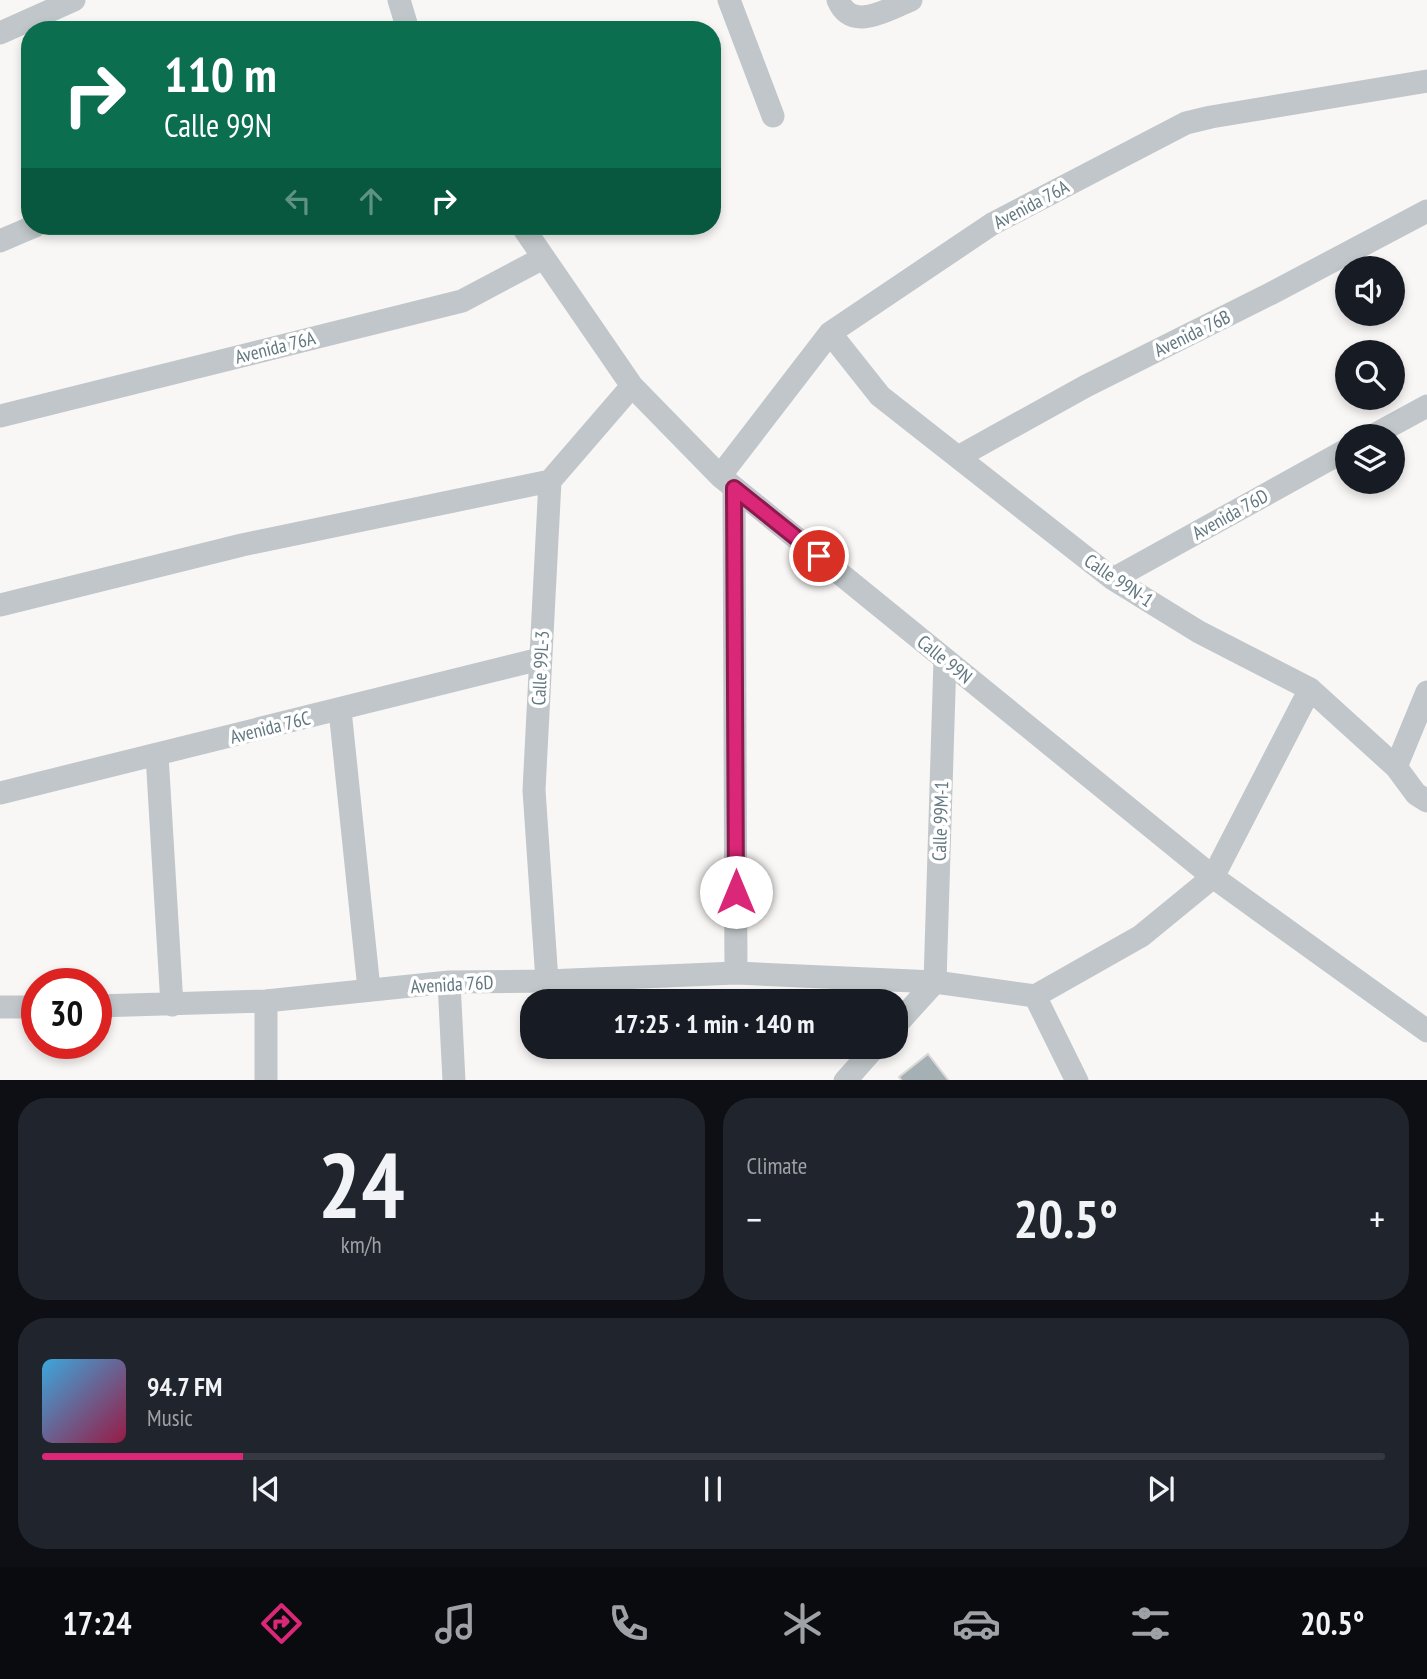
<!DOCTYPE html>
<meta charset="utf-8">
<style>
:root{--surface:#171b24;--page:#20242c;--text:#f1f3f6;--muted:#9ea1a6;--line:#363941;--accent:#db2777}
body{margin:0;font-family:"PT Sans Narrow",sans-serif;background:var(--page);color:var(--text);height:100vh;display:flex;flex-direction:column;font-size:26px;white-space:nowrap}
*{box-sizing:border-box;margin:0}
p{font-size:23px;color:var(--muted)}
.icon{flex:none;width:38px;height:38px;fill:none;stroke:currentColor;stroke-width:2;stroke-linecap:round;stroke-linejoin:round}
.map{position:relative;height:1080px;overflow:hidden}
.sheet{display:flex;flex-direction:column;gap:18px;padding:18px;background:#0d0f14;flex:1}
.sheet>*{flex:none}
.hud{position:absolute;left:21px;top:21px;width:700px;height:214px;border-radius:28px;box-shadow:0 4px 10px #0003;background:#0b6e4f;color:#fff;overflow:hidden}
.buttons{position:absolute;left:1335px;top:256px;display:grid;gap:14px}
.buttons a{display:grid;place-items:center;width:70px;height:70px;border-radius:50%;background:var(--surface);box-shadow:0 4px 10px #0003;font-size:35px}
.speed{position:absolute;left:21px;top:968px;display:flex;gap:14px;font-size:35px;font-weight:700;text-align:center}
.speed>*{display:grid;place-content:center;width:91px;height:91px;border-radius:50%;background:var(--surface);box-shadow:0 4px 10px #0003;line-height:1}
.speed .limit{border:10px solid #d22;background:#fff;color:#111}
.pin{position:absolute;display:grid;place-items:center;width:60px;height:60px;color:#fff;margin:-30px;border:4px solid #fff;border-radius:50%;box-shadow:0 2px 7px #0007}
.me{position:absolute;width:77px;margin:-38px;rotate:0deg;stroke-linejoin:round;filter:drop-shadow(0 0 5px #0008)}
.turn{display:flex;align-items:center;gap:24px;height:147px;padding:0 28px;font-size:32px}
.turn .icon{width:91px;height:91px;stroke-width:2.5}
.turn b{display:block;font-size:49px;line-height:60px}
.lanes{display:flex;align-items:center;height:66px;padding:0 28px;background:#0003;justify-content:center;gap:35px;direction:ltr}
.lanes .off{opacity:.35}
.big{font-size:52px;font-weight:700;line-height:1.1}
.sheet .tile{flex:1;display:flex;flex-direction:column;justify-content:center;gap:10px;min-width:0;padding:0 24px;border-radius:28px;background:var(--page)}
.sheet .dial{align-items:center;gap:0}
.dial b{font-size:91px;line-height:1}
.song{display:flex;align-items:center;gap:21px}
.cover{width:84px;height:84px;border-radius:10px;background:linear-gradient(135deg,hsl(200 70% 55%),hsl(340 70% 35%))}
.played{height:7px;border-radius:4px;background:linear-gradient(90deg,var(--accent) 15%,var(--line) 15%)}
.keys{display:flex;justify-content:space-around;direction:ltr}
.heat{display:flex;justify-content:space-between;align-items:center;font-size:38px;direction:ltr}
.sheet .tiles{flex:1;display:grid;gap:18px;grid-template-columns:1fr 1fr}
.tile:last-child{grid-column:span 2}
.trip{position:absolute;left:520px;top:989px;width:388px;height:70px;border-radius:28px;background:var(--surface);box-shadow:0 4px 10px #0003;font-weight:700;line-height:70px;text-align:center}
.tabs{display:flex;height:112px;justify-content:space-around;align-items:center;background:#090b0e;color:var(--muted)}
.tabs .icon{width:49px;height:49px}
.tabs .on{color:var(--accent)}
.tabs b{font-size:32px;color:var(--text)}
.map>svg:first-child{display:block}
.building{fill:#a5b0b4;stroke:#d9d9d7;stroke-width:2}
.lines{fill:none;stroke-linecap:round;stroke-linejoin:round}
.minor{stroke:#c0c6c9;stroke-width:23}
.route-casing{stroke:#8e194d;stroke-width:18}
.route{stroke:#db2777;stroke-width:12}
.labels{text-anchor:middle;stroke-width:7;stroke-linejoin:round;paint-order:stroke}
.street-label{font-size:19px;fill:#627780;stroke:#fff}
</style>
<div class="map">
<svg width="1427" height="1081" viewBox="0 0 1427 1081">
<rect width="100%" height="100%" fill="#f8f7f5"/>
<path class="building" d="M928,1054L949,1081H902L899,1077Z"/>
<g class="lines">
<path class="minor" d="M399,0L408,30
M729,0L773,116
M838,0C852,33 888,9 911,0
M0,33L74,0
M522,226L632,386L720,476L1213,877L1427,1031
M0,241L35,226
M830,333L880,396L1113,579L1199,632L1310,689L1396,767L1416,794L1427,801
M0,416L462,301L543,258
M1372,436L1427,406
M958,457L1086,386L1270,294L1427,211
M720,476L830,333L992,224L1186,123L1211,117L1427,81
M734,488L736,973
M1113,579L1348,449
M0,605L242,545L550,481
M340,710L369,989
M157,755L172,1005
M1396,767L1427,692
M0,793L540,659
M547,981L534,790L550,481L632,386
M449,982L454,1081
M935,982L945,659
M1035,996L1077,1081
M266,1001V1081
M96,1006L266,1001L449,982L547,981L736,973L935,982L1035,996L1141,936L1213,877L1310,689
M0,1007H37
M896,1025L935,982
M845,1081L876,1046"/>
</g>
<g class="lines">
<g class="route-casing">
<path id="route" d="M736,892L734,488L819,556"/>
</g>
<use href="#route" class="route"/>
</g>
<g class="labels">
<g class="street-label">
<text transform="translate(1031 204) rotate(-28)" y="7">Avenida 76A</text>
<text transform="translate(1192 333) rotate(-26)" y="7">Avenida 76B</text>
<text transform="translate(275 347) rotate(-14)" y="7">Avenida 76A</text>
<text transform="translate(1230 514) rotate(-29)" y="7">Avenida 76D</text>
<text transform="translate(1119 580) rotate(34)" y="7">Calle 99N-1</text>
<text transform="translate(945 659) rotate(39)" y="7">Calle 99N</text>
<text transform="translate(540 668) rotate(-87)" y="7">Calle 99L-3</text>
<text transform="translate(270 727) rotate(-14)" y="7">Avenida 76C</text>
<text transform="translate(940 821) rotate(-88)" y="7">Calle 99M-1</text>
<text transform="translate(452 984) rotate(-3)" y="7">Avenida 76D</text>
</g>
</g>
</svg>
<div class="buttons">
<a><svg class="icon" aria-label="sound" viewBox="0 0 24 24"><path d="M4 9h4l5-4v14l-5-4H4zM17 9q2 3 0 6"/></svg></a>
<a><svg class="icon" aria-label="search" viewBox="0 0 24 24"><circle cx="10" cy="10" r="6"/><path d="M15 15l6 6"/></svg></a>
<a><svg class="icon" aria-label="layers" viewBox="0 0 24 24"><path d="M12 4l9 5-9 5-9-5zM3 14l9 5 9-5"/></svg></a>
</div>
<div class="speed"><div class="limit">30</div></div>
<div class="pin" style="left:819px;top:556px;background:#d93025"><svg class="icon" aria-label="arrive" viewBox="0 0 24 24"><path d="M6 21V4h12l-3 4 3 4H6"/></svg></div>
<svg class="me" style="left:736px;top:892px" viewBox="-20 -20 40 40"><circle r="19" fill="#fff"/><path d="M0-13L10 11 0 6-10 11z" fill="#db2777"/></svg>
<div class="trip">17:25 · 1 min · 140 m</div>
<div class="hud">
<div class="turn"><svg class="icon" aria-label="right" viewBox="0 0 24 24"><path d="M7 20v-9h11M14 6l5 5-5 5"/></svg><div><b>110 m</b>Calle 99N</div></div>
<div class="lanes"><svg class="icon off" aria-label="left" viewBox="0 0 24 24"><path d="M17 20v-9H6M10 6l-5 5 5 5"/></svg><svg class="icon off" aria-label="ahead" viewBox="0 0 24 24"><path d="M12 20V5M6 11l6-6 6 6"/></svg><svg class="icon" aria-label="right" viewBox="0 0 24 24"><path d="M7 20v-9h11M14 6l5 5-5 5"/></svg></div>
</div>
</div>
<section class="sheet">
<div class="tiles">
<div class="tile dial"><b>24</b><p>km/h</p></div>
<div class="tile"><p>Climate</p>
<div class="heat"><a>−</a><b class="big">20.5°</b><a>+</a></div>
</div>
<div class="tile">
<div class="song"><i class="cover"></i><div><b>94.7 FM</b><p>Music</p></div></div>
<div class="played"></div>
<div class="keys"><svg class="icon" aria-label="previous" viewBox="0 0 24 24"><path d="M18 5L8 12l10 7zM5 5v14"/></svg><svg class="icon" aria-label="pause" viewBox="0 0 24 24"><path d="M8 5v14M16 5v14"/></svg><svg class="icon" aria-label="next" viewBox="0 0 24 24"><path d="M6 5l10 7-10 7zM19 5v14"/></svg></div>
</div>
</div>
</section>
<nav class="tabs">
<b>17:24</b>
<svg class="icon on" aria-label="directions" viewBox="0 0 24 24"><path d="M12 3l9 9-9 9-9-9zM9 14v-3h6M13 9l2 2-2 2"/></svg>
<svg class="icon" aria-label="music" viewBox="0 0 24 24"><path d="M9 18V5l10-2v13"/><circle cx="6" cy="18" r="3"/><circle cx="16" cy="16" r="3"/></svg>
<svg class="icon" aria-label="phone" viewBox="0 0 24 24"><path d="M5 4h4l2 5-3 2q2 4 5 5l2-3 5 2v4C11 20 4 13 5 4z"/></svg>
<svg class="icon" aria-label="climate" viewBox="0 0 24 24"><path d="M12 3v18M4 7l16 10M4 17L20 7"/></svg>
<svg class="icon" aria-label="car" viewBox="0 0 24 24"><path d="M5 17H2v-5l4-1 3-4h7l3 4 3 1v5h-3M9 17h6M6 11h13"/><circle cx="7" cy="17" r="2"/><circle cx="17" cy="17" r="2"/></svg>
<svg class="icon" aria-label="filters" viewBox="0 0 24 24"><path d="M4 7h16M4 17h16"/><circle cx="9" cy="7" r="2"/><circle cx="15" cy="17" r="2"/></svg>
<b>20.5°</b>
</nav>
